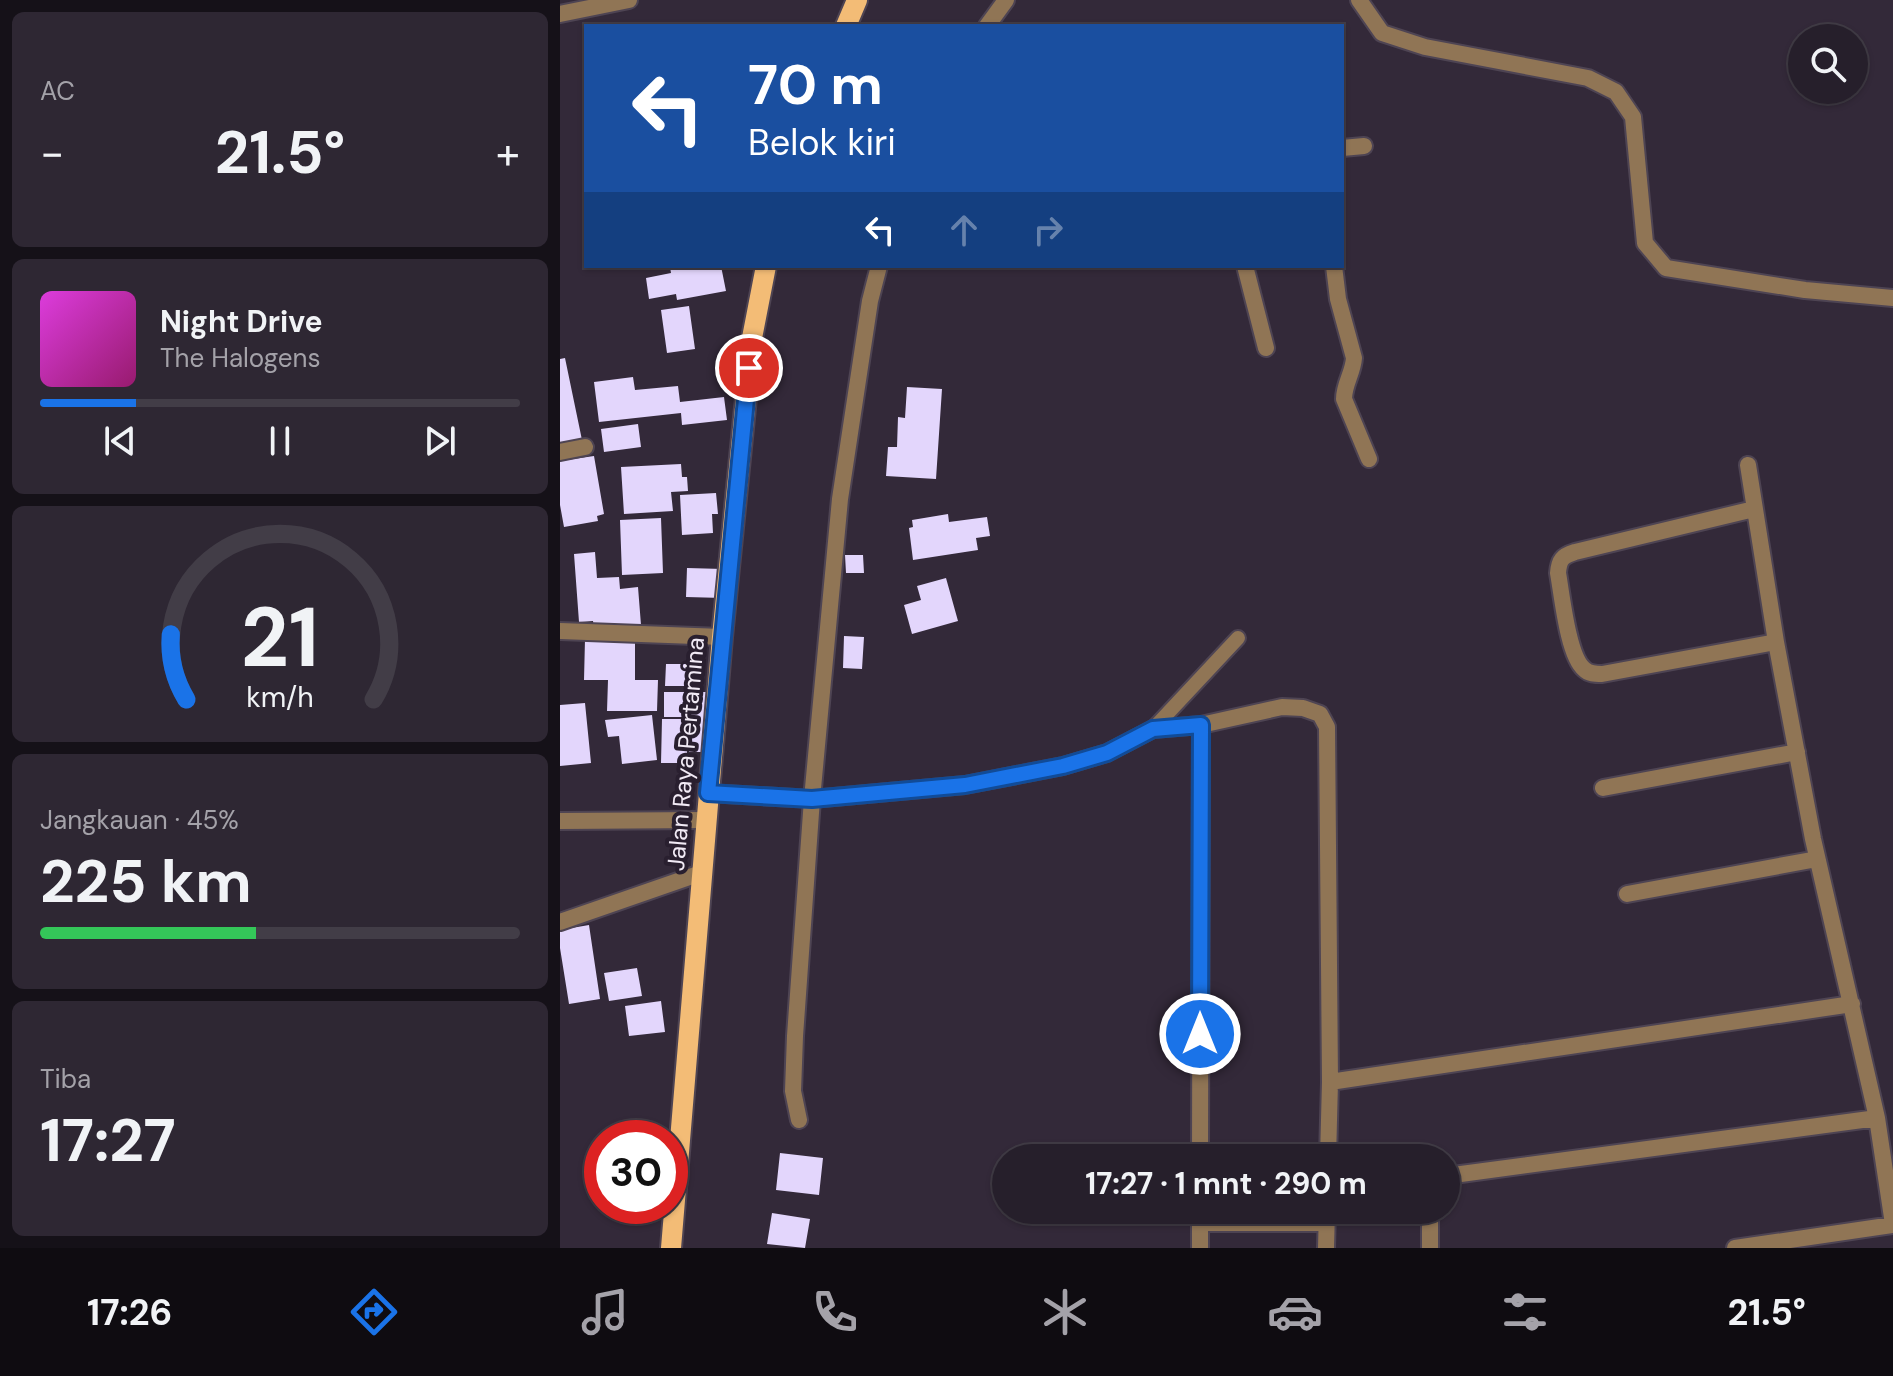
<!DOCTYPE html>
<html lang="id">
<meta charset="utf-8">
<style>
:root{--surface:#261f2b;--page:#2e2733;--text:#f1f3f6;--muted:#a4a2a9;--line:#423d47;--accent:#1a73e8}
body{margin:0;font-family:"DM Sans",sans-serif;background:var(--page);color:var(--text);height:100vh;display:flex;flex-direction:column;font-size:30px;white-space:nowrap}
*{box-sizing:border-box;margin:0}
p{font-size:26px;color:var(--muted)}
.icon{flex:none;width:44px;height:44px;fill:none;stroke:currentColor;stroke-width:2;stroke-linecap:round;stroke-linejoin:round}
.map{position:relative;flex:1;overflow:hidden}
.sheet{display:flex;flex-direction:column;gap:12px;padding:12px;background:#151118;width:560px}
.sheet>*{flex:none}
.banner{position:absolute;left:24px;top:24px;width:760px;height:244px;border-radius:0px;box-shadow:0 2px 6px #0004,0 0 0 2px var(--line);background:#1a4fa0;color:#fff;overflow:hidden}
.fabs{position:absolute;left:1228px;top:24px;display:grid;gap:16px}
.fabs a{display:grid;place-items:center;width:80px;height:80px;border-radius:50%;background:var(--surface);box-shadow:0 2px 6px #0004,0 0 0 2px var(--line);font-size:40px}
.speed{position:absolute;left:24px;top:1120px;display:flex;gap:16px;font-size:40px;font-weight:700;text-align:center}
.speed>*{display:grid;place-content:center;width:104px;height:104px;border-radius:50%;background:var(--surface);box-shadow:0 2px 6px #0004,0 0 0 2px var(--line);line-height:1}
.speed .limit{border:12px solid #d22;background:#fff;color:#111}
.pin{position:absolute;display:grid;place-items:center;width:68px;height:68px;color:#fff;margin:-34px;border:4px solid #fff;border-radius:50%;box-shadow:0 2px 8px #0007}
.me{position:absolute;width:88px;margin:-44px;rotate:0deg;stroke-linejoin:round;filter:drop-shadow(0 0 6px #0008)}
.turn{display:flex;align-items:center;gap:28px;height:168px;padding:0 32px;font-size:36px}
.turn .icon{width:104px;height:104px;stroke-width:2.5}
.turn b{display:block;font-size:56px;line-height:68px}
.lanes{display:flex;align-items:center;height:76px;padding:0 32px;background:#0003;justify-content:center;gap:40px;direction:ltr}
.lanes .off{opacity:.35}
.big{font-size:60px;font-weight:700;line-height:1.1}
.sheet .tile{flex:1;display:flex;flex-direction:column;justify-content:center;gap:12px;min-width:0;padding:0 28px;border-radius:12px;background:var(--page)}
.sheet .dial{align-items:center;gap:0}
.dial svg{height:208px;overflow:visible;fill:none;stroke:var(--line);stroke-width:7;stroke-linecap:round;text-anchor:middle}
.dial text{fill:var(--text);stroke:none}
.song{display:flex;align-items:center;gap:24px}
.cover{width:96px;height:96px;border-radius:12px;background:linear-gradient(135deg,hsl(300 70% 55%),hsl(320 70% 35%))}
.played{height:8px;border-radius:4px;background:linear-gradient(90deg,var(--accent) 20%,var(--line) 20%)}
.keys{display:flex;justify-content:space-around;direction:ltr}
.heat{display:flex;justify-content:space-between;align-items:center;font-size:44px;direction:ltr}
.charge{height:12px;border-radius:6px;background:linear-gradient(90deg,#34c759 45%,var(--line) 0)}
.trip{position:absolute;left:432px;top:1144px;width:468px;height:80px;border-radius:40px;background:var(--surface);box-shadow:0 2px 6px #0004,0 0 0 2px var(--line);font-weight:700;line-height:80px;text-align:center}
.dock{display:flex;height:128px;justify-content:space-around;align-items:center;background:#0f0c11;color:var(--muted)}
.dock .icon{width:56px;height:56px}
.dock .active{color:var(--accent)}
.dock b{font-size:36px;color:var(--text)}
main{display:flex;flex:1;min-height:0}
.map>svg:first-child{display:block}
.building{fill:#e3d6fc}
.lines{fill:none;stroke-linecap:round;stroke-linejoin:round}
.service-casing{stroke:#4e4453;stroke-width:18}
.minor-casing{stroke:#4e4453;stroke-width:20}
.primary-casing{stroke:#4e4453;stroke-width:24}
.service{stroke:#907555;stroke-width:14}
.minor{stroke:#907555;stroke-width:16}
.primary{stroke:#f3bc76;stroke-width:20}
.route-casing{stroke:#114b97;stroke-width:20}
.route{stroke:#1a73e8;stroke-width:14}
.labels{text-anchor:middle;stroke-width:8;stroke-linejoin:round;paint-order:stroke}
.street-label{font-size:24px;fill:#f1eaf5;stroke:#291f2f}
</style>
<main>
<section class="sheet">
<div class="tile"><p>AC</p>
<div class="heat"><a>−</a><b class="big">21.5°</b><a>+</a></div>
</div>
<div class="tile">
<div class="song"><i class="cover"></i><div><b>Night Drive</b><p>The Halogens</p></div></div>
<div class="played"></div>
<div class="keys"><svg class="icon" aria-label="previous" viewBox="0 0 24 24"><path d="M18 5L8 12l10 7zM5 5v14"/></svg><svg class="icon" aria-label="pause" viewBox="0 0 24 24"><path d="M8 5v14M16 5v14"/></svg><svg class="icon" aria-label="next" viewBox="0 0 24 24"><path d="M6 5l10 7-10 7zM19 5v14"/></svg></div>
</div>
<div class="tile dial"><svg viewBox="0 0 100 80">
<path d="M14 69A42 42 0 1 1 86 69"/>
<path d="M14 69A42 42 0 0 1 8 44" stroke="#1a73e8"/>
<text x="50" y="56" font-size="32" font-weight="700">21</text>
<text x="50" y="72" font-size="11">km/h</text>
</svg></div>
<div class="tile"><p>Jangkauan · 45%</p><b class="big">225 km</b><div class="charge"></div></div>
<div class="tile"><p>Tiba</p><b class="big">17:27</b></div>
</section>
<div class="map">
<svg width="1333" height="1248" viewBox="0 0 1333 1248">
<rect width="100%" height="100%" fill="#332939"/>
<path class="building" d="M115,266H161L166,291L117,300L116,294L89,299L86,278L111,273L110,267Z
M129,306L135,349L107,353L101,310Z
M5,358L22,440L0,445V359Z
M73,377L75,390L118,386L120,402L164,397L167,420L122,425L121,413L39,422L34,382Z
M347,387L382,389L376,479L326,476L328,447H337L338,417L345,418Z
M78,424L81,447L44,452L41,429Z
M34,456L44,514L37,516L38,521L4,527L0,505V461Z
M121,464L122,477H127L128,491L111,492L113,511L64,514L61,467Z
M156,493L158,514H152L153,533L122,535L120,495Z
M388,514L389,522L427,517L430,536L416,538L418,550L353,560L349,528L353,527L352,520Z
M101,518L103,573L62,575L60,520Z
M35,552L37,578L59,577L60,589L78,587L81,625L34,628L33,621L19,622L14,554Z
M285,555H303L304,573H286Z
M127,568L163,569V598L126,597Z
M386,578L398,621L352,634L344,605L361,600L357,586Z
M284,636L304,637L302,669L283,668Z
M25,639H75V680H98L97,711H47L48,680H24Z
M106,664H133V686H105Z
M104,692H147L146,752H129V717H104Z
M25,703L31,763L0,766V705Z
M92,715L97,760L62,764L59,736L48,737L45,720Z
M102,719H127V763H101Z
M29,925L40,999L9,1004L0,948V930Z
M77,968L82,996L49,1001L44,973Z
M101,1001L105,1032L69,1036L65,1006Z
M220,1153L263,1158L259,1195L216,1190Z
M212,1213L250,1219L245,1248L207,1244Z"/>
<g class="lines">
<g class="service-casing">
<path id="service" d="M593,729L678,638"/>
</g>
<g class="minor-casing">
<path id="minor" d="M799,0L822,33L865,47L1028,78L1056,92L1073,117L1085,243L1106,268L1245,290L1333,298
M0,14L69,0
M427,26L446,0
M782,148L804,146
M685,266L706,348
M774,266L778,299L794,358C793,373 784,384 784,399L809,459
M0,452L25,447
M1188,465L1216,642L1253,839L1317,1118L1333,1224
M1194,509L1015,552C1002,556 999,560 998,573C1002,595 1008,656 1024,669C1029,674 1035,674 1042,674L1216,642
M0,631L162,637
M1043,788L1237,752
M148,793L252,799L405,785L503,766L547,753L593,729L641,725L722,707L743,708L760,714L767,727L770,1082L768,1158
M0,821L145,820
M1067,894L1257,859
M0,922L141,873
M770,1082L1292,1004
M239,1120L233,1091L235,1036L252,799L280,499L310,301L319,266
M640,1158L641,725
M886,1176L1317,1118
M640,1210V1248
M870,1210V1248
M640,1223H767
M766,1248L767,1210
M1175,1248L1333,1225"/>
</g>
<g class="primary-casing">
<path id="primary" d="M286,26L297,0
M111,1248L162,637L192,338L206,266"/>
</g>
<use href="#service" class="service"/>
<use href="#minor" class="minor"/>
<use href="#primary" class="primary"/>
</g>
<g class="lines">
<g class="route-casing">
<path id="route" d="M189,368L148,793L252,799L405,785L503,766L547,753L593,729L641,725L640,1034"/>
</g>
<use href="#route" class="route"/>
</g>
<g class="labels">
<g class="street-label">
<text transform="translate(126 754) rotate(-85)" y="8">Jalan Raya Pertamina</text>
</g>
</g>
</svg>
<div class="fabs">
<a><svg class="icon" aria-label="search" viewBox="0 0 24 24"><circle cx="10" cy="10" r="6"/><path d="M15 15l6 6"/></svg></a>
</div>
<div class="speed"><div class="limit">30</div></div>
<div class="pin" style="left:189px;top:368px;background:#d93025"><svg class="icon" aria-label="arrive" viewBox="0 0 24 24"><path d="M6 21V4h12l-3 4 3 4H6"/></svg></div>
<svg class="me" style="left:640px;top:1034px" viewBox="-20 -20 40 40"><circle r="17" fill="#1a73e8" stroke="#fff" stroke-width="3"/><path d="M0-11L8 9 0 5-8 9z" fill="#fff"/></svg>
<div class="trip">17:27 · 1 mnt · 290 m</div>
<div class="banner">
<div class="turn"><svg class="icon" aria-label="left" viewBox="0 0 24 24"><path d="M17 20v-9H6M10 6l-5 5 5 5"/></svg><div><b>70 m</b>Belok kiri</div></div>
<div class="lanes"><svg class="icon" aria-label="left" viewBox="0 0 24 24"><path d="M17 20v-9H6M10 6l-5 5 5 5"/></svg><svg class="icon off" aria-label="ahead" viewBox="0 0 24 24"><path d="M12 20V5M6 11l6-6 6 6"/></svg><svg class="icon off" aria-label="right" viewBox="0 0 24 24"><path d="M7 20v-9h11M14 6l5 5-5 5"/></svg></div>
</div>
</div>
</main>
<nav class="dock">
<b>17:26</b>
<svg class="icon active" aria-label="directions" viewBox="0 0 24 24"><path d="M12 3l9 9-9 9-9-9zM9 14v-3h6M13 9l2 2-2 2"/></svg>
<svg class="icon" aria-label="music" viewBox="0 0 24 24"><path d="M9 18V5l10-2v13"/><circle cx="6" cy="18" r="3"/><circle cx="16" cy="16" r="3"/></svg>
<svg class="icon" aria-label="phone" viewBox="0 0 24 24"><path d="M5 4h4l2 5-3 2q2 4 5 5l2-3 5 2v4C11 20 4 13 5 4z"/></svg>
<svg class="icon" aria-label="climate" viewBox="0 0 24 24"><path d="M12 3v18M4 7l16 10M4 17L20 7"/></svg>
<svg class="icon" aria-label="car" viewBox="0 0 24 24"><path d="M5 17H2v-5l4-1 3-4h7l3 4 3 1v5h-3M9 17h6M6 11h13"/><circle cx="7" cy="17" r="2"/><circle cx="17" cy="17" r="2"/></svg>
<svg class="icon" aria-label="filters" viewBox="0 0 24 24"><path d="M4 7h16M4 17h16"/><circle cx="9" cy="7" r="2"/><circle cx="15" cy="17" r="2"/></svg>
<b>21.5°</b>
</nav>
